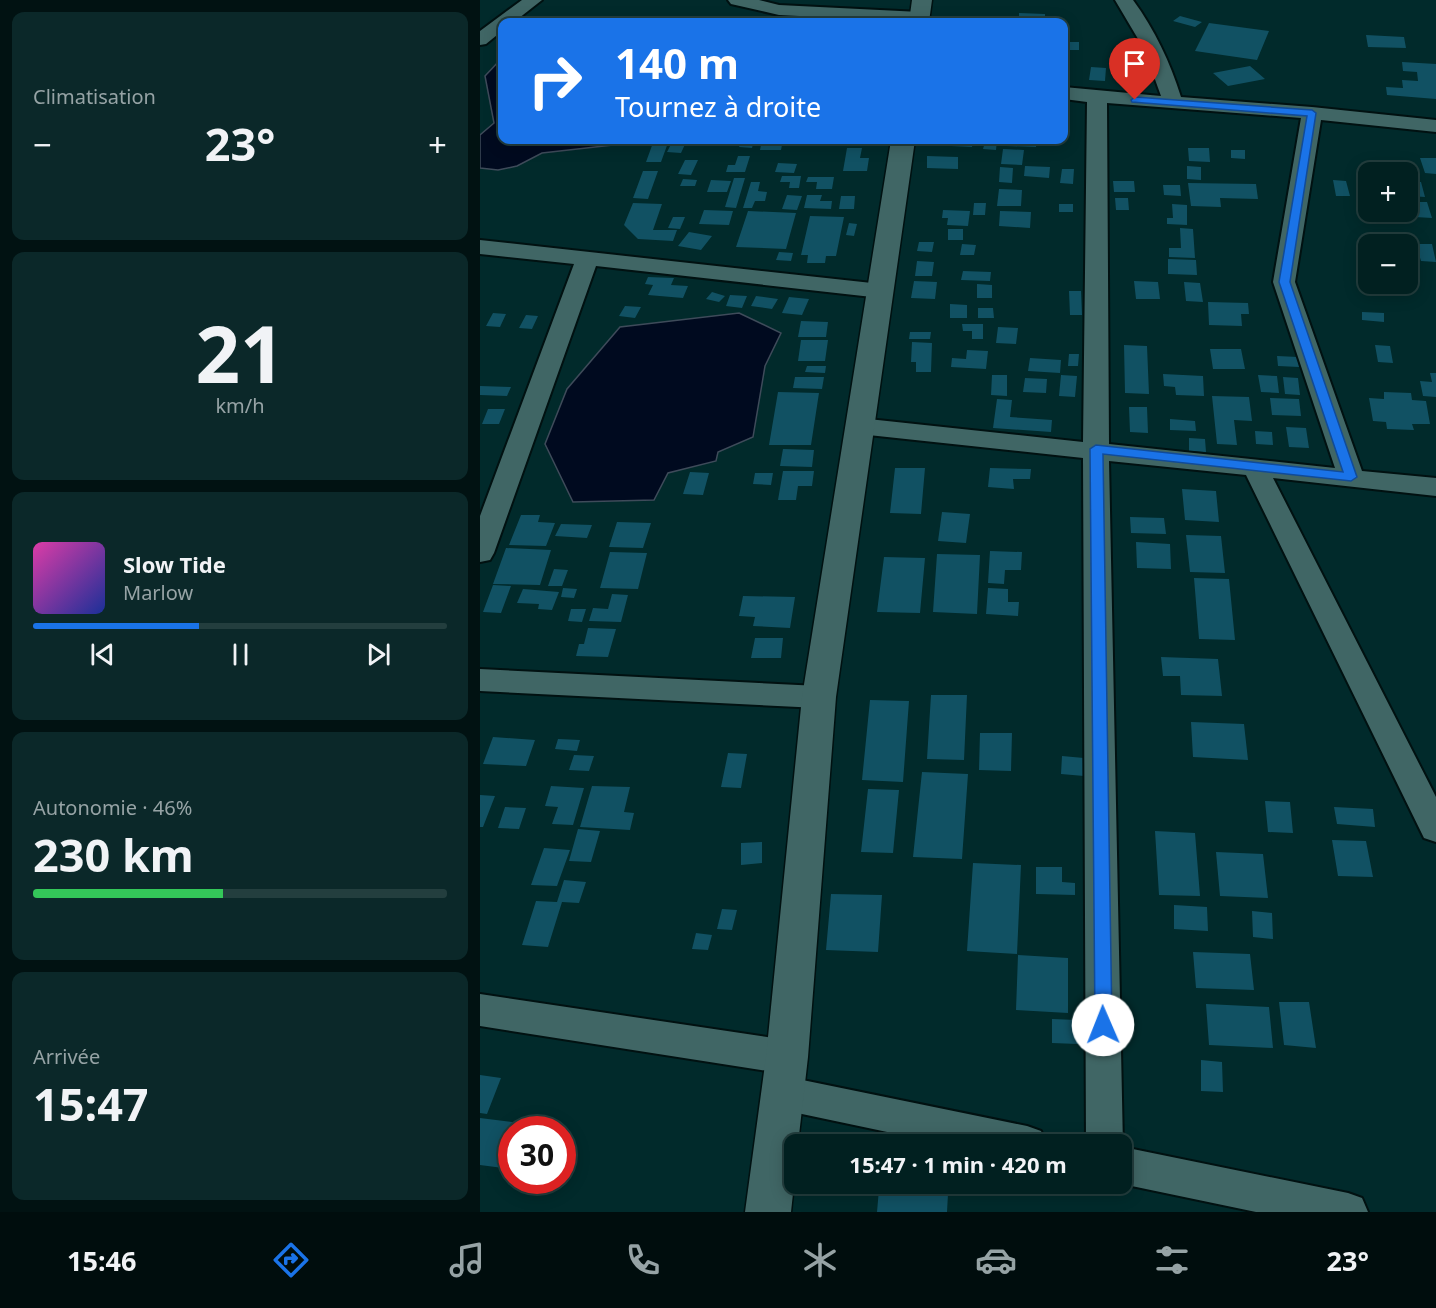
<!DOCTYPE html>
<html lang="fr">
<meta charset="utf-8">
<style>
:root{--surface:#012020;--page:#0b2829;--text:#f1f3f6;--muted:#96a3a5;--line:#233e3e;--accent:#1a73e8}
body{margin:0;font-family:"Noto Sans",sans-serif;background:var(--page);color:var(--text);height:100vh;display:flex;flex-direction:column;font-size:22px;white-space:nowrap}
*{box-sizing:border-box;margin:0}
p{font-size:20px;color:var(--muted)}
.icon{flex:none;width:33px;height:33px;fill:none;stroke:currentColor;stroke-width:2;stroke-linecap:round;stroke-linejoin:round}
.map{position:relative;flex:1;overflow:hidden}
.sheet{display:flex;flex-direction:column;gap:12px;padding:12px;background:#011212;width:480px}
.sheet>*{flex:none}
.hud{position:absolute;left:18px;top:18px;width:570px;height:126px;border-radius:12px;box-shadow:0 3px 15px #0003,0 0 0 2px var(--line);background:#1a73e8;color:#fff;overflow:hidden}
.fabs{position:absolute;left:878px;top:162px;display:grid;gap:12px}
.fabs a{display:grid;place-items:center;width:60px;height:60px;border-radius:12px;background:var(--surface);box-shadow:0 3px 15px #0003,0 0 0 2px var(--line);font-size:30px}
.speed{position:absolute;left:18px;top:1116px;display:flex;gap:12px;font-size:30px;font-weight:700;text-align:center}
.speed>*{display:grid;place-content:center;width:78px;height:78px;border-radius:50%;background:var(--surface);box-shadow:0 3px 15px #0003,0 0 0 2px var(--line);line-height:1}
.speed .limit{border:9px solid #d22;background:#fff;color:#111}
.pin{position:absolute;display:grid;place-items:center;width:51px;height:51px;color:#fff;margin:-62px -26px;border-radius:50% 50% 50% 0;rotate:-45deg;box-shadow:0 0 6px #0007}
.pin .icon{rotate:45deg}
.me{position:absolute;width:66px;margin:-33px;rotate:359deg;stroke-linejoin:round;filter:drop-shadow(0 0 4px #0008)}
.turn{display:flex;align-items:center;gap:21px;height:126px;padding:0 18px;font-size:27px}
.turn .icon{width:78px;height:78px;stroke-width:2.5}
.turn b{display:block;font-size:42px;line-height:51px}
.big{font-size:45px;font-weight:700;line-height:1.1}
.sheet .widget{flex:1;display:flex;flex-direction:column;justify-content:center;gap:9px;min-width:0;padding:0 21px;border-radius:12px;background:var(--page)}
.sheet .dial{align-items:center;gap:0}
.dial b{font-size:78px;line-height:1}
.song{display:flex;align-items:center;gap:18px}
.cover{width:72px;height:72px;border-radius:9px;background:linear-gradient(135deg,hsl(320 70% 55%),hsl(230 70% 35%))}
.played{height:6px;border-radius:3px;background:linear-gradient(90deg,var(--accent) 40%,var(--line) 40%)}
.keys{display:flex;justify-content:space-around;direction:ltr}
.heat{display:flex;justify-content:space-between;align-items:center;font-size:33px;direction:ltr}
.charge{height:9px;border-radius:4px;background:linear-gradient(90deg,#34c759 46%,var(--line) 0)}
.trip{position:absolute;left:304px;top:1134px;width:348px;height:60px;border-radius:12px;background:var(--surface);box-shadow:0 3px 15px #0003,0 0 0 2px var(--line);font-weight:700;line-height:60px;text-align:center}
.menu{display:flex;height:96px;justify-content:space-around;align-items:center;background:#000d0d;color:var(--muted)}
.menu .icon{width:42px;height:42px}
.menu .on{color:var(--accent)}
.menu b{font-size:27px;color:var(--text)}
main{display:flex;flex:1;min-height:0}
.map>svg:first-child{display:block}
.water{fill:#000a1f;stroke:#3e4b5a;stroke-width:1.5}
.building{fill:#115163}
.lines{fill:none;stroke-linecap:round;stroke-linejoin:round}
.street-casing{stroke:#011111;stroke-width:4}
.secondary-casing{stroke:#011111;stroke-width:3}
.street{fill:#406665;fill-rule:evenodd}
.secondary{fill:#406665;fill-rule:evenodd}
.route{fill:#1a73e8;stroke:#114b97;stroke-width:1.5}
</style>
<main>
<section class="sheet">
<div class="widget"><p>Climatisation</p>
<div class="heat"><a>−</a><b class="big">23°</b><a>+</a></div>
</div>
<div class="widget dial"><b>21</b><p>km/h</p></div>
<div class="widget">
<div class="song"><i class="cover"></i><div><b>Slow Tide</b><p>Marlow</p></div></div>
<div class="played"></div>
<div class="keys"><svg class="icon" aria-label="previous" viewBox="0 0 24 24"><path d="M18 5L8 12l10 7zM5 5v14"/></svg><svg class="icon" aria-label="pause" viewBox="0 0 24 24"><path d="M8 5v14M16 5v14"/></svg><svg class="icon" aria-label="next" viewBox="0 0 24 24"><path d="M6 5l10 7-10 7zM19 5v14"/></svg></div>
</div>
<div class="widget"><p>Autonomie · 46%</p><b class="big">230 km</b><div class="charge"></div></div>
<div class="widget"><p>Arrivée</p><b class="big">15:47</b></div>
</section>
<div class="map">
<svg width="956" height="1212" viewBox="0 0 956 1212">
<rect width="100%" height="100%" fill="#012a2b"/>
<path class="water" d="M22,58V140H147L133,145L62,153L37,166L18,170L0,168V135L14,123L5,76Z
M259,313L301,333L285,366L273,437L238,452L236,461L188,473L174,500L93,502L65,444L87,389L140,327Z"/>
<path class="building" d="M539,13L565,14V22H539Z
M700,16L722,22L715,27L693,21Z
M729,23L789,31L777,60L715,51Z
M886,35L924,37L926,48L888,47Z
M584,42H599V50H584Z
M922,62L956,64V99L907,95L906,87L923,88L922,80L938,81L937,72L923,71Z
M770,66L785,79L748,86L733,73Z
M611,67L626,68L625,81L609,80Z
M174,140H189L181,162H166Z
M193,140H207L201,153L187,152Z
M262,140H274L272,148L259,147Z
M282,140H303L301,150H280Z
M472,140H493L492,147L471,146Z
M500,140H517L516,150L503,149L505,142Z
M526,140H556V147L526,146Z
M367,148H382L380,158H389L387,171H363Z
M708,148H729L730,162L709,161Z
M523,149L544,150L542,165L521,164Z
M751,150H765V159L751,158Z
M258,156H270L265,172H246L248,165H255Z
M447,156L478,157V169L447,168Z
M940,158H956V174L945,173Z
M205,160H218L211,175L198,174Z
M298,163L317,164L314,173L295,172Z
M545,166L570,167L569,178L544,176Z
M707,166L721,167V180L707,179Z
M520,167L533,168L532,183L519,182Z
M582,169H594L593,184L580,183Z
M163,171H178L168,199L153,198Z
M302,176H321L319,188H309L310,182H300Z
M328,177H354L352,189H336L337,182H326Z
M254,178H265L256,208L245,207Z
M203,179L217,180L215,186H200Z
M231,180L251,181L247,192H227Z
M853,180L866,181L870,196H856Z
M633,181H654L655,192H634Z
M927,181L941,182L945,197L930,196Z
M271,182H280L278,191L287,192L285,201H275L272,208H263Z
M708,183L776,184L778,199L740,198L741,207L711,206Z
M683,185H700L701,196L684,195Z
M519,189L542,190L541,206H517Z
M307,195L322,196L317,210L302,209Z
M327,195H342L340,201H352L351,209L324,208Z
M361,196H375L374,209H359Z
M635,198H648L649,210H636Z
M930,202H947L952,218L935,217Z
M153,203L182,204L173,230H197L193,241L158,239L144,225Z
M494,203H506L505,215H493Z
M579,204H593V212H579Z
M692,204L707,205V225L687,224V218H693Z
M224,210L253,211L249,225L219,224Z
M463,210L490,211L488,226L467,225L468,218H462Z
M268,211L316,213L306,249L256,247Z
M520,211L551,212L550,228L519,226Z
M888,213H932L935,221H890Z
M330,216L364,217L356,256H346L345,263H327L328,255H321Z
M193,217H205L200,229L188,228Z
M369,223L377,224L374,236L366,235Z
M700,228L713,229L715,258L689,257V248H701Z
M468,229H483V240H468Z
M209,232L232,236L221,250L198,246Z
M439,242H454L452,252L437,251Z
M482,244L496,245L494,255H480Z
M936,244H952L956,262L941,261Z
M299,252L313,253L311,261L296,260Z
M688,259L716,260L717,275L688,274Z
M437,261L454,262L452,276H435Z
M483,271L511,272L510,281L481,280Z
M168,277L194,278L191,285L208,286L203,298L168,295L173,285L165,284Z
M434,281L457,282L455,299L431,298Z
M654,281L678,282L680,299H656Z
M704,282L720,283L723,302L706,301Z
M497,284L512,285V298H497Z
M589,291H601L602,315H590Z
M232,292L245,296L239,302L226,299Z
M250,295L267,296L262,308L246,306Z
M276,296L298,299L292,309L271,306Z
M309,297L329,299L322,315L302,313Z
M728,302L768,303L769,314H761L762,326L729,325Z
M470,304L487,305V318H470Z
M145,306L161,307L155,318L139,316Z
M498,308H513L514,318H498Z
M882,312L904,313V322L882,320Z
M13,313L26,314L20,327L6,326Z
M46,315L58,316L52,329L39,328Z
M321,321L348,322L346,337H318Z
M482,324H503V339H492V331H483Z
M518,327L538,328L536,344L516,343Z
M430,332H451L450,339H429Z
M321,340H348L345,361H318Z
M432,342L452,343L451,372H436V362H431Z
M644,345L667,346L669,394L645,393Z
M895,345L910,346L913,363L898,362Z
M730,349H761L765,369H733Z
M487,350L508,351L506,369L471,367L472,358L486,359Z
M589,354H599L598,366H588Z
M797,356L818,357L819,367L798,366Z
M550,358L581,360L580,373L548,371Z
M327,366H346L345,373L325,372Z
M950,373H956V397L943,396L940,381L952,382Z
M683,374L723,376L724,396L696,395L695,387L684,386Z
M512,375H527V396L511,395Z
M581,375L597,376L595,397L579,396Z
M778,375L797,376L799,393L781,392Z
M315,377H344L342,389L313,388Z
M803,377L818,378L820,395L805,394Z
M545,378L567,379L566,393L543,392Z
M0,386L31,387L27,396L0,395Z
M298,392L339,393L331,445H289Z
M904,392L931,393L932,400L946,401L950,424H932L934,430L907,429L906,422L893,421L889,398L904,399Z
M732,396L769,397L772,421L754,420L757,445L737,444Z
M790,398L819,399L821,416L792,415Z
M517,399L532,400L530,417L572,420L571,432L513,428Z
M649,407H667L668,433L650,432Z
M8,409H25L19,424H2Z
M690,419L715,421L716,431L690,430Z
M806,427L826,428L829,448L809,447Z
M775,431L792,432L793,445L776,444Z
M709,438L725,439L726,452L709,451Z
M303,449L334,450L332,467L300,466Z
M415,468H445L441,514L410,513Z
M510,468L551,469L550,479H533L534,489L508,487Z
M303,471H334L332,486H318L316,500H298Z
M210,472L229,473L223,495L203,494Z
M275,473H293L291,485L273,484Z
M702,489L736,491L739,522L705,520Z
M462,512L490,514L486,543L458,541Z
M41,515H60L58,522L75,523L66,546L29,545Z
M650,517L684,518L686,534L651,533Z
M137,522L171,523L163,548L129,547Z
M81,524L112,525L107,538L75,536Z
M706,535L741,536L745,573L710,572Z
M656,542L690,544L691,569L657,568Z
M26,548L71,550L60,585L13,584Z
M510,551L542,552L541,570H525L524,584L508,583Z
M130,552L167,553L158,589L120,588Z
M457,554L500,555L497,614L453,612Z
M404,557L445,558L440,613L397,612Z
M74,569L88,570L82,586H68Z
M714,578L749,579L755,640L719,639Z
M13,585L31,586L21,613L3,612Z
M83,588L97,589L94,598L81,597Z
M508,588L528,589V602H539L538,616L506,614Z
M43,589L79,592L72,610L58,609L59,604L37,603Z
M132,594L148,595L141,622L109,621L113,608L128,609Z
M263,596L315,597L310,628L273,626L275,617L259,616Z
M91,609H106L102,622L88,621Z
M108,628L136,629L128,657L96,656L99,644H104Z
M275,638H303L301,658H271Z
M681,657L738,659L742,696L701,695L700,676H683Z
M451,695H487L484,760L447,759Z
M390,700L429,701L423,782L382,780Z
M711,722L764,724L768,760L713,757Z
M500,733H532L531,771L499,770Z
M13,737L55,740L46,766L3,764Z
M78,739L100,740L97,751L75,749Z
M248,753L267,754L261,788L241,787Z
M94,755L114,756L109,771L89,770Z
M582,756L604,758V776L581,774Z
M442,772L488,774L482,859L433,857Z
M71,786L104,788L93,825L72,824L78,807L65,806Z
M112,786L150,787L144,812L154,813L150,830L100,827Z
M388,789L419,790L413,853L381,852Z
M0,795L15,796L3,827H0Z
M785,801L810,802L813,833L788,832Z
M25,807L46,808L39,829L18,828Z
M854,807L893,809L895,827L857,824Z
M98,829L120,831L111,862L89,861Z
M675,831L715,833L720,896L679,895Z
M852,840L886,841L893,877L858,876Z
M282,842V863L261,865V843Z
M64,848L90,850L77,886L51,885Z
M736,852L783,854L788,898L740,896Z
M493,863L541,865L537,954L487,951Z
M556,867H582V882L595,883V895L556,894Z
M84,880L106,882L99,903L82,902L68,947L42,945L56,901L77,902Z
M351,894L402,895L398,952L346,950Z
M694,905L727,907L728,931L694,929Z
M242,909L257,910L252,930L237,929Z
M772,911L792,913L793,939L773,937Z
M216,933L232,935L228,950L212,949Z
M713,952L770,954L774,990L716,988Z
M538,955L588,958V1013L536,1010Z
M799,1002H829L836,1048L804,1045Z
M726,1004L789,1007L793,1048L729,1045Z
M572,1019L597,1020L598,1044L572,1043Z
M721,1060L742,1062L743,1092L721,1091Z
M0,1075L21,1078L7,1114L0,1113Z
M0,1118L39,1123L36,1130H32V1144L23,1168L0,1165Z
M399,1189L468,1194L467,1212H397Z"/>
<g class="lines">
<g class="street-casing">
<path id="street" d="M42,0H62L34,22H22V31L6,44L0,45V31Z
M248,0H279L299,5L440,12L446,13L449,17L446,21L440,22L299,15L251,4Z
M635,0H653C675,30 690,62 701,97L832,107L956,120V132L841,120L815,282L882,471L956,478V496L793,478L956,797V842L944,838L766,475L629,461L643,1147L868,1193L882,1198L888,1212H776L642,1184V1144H606L603,458L379,434L370,432L366,426L370,420L379,418L603,442L607,102L584,99V87L681,96L664,49ZM627,103L821,118L793,282L855,468L629,444Z
M0,240L401,284L409,286L412,291L409,296L401,298L116,266L14,553L10,560L0,562V516L94,264L0,254Z
M0,669L339,686L350,689L354,697L350,705L339,708L0,691Z
M0,994L307,1040L320,1045L325,1057L320,1069L307,1074L0,1026Z
M303,1076L547,1126L561,1131L566,1144H464L303,1110L290,1105L284,1093L290,1081Z"/>
</g>
<g class="secondary-casing">
<path id="secondary" d="M432,0H452L449,22H429Z
M411,140H435L356,697L328,1057L318,1144H315V1175L311,1212H265L286,1057L322,697Z"/>
</g>
<use href="#street" class="street"/>
<use href="#secondary" class="secondary"/>
</g>
<path class="route" d="M655,97L832,110L836,113L810,282L877,477L871,481L623,454L632,1025L629,1030L623,1032L617,1030L615,1025L610,449L616,445L863,472L799,282L827,116L652,102L651,100Z"/>
</svg>
<div class="fabs">
<a>+</a>
<a>−</a>
</div>
<div class="speed"><div class="limit">30</div></div>
<div class="pin" style="left:655px;top:100px;background:#d93025"><svg class="icon" aria-label="arrive" viewBox="0 0 24 24"><path d="M6 21V4h12l-3 4 3 4H6"/></svg></div>
<svg class="me" style="left:623px;top:1025px" viewBox="-20 -20 40 40"><circle r="19" fill="#fff"/><path d="M0-13L10 11 0 6-10 11z" fill="#1a73e8"/></svg>
<div class="trip">15:47 · 1 min · 420 m</div>
<div class="hud">
<div class="turn"><svg class="icon" aria-label="right" viewBox="0 0 24 24"><path d="M7 20v-9h11M14 6l5 5-5 5"/></svg><div><b>140 m</b>Tournez à droite</div></div>
</div>
</div>
</main>
<nav class="menu">
<b>15:46</b>
<svg class="icon on" aria-label="directions" viewBox="0 0 24 24"><path d="M12 3l9 9-9 9-9-9zM9 14v-3h6M13 9l2 2-2 2"/></svg>
<svg class="icon" aria-label="music" viewBox="0 0 24 24"><path d="M9 18V5l10-2v13"/><circle cx="6" cy="18" r="3"/><circle cx="16" cy="16" r="3"/></svg>
<svg class="icon" aria-label="phone" viewBox="0 0 24 24"><path d="M5 4h4l2 5-3 2q2 4 5 5l2-3 5 2v4C11 20 4 13 5 4z"/></svg>
<svg class="icon" aria-label="climate" viewBox="0 0 24 24"><path d="M12 3v18M4 7l16 10M4 17L20 7"/></svg>
<svg class="icon" aria-label="car" viewBox="0 0 24 24"><path d="M5 17H2v-5l4-1 3-4h7l3 4 3 1v5h-3M9 17h6M6 11h13"/><circle cx="7" cy="17" r="2"/><circle cx="17" cy="17" r="2"/></svg>
<svg class="icon" aria-label="filters" viewBox="0 0 24 24"><path d="M4 7h16M4 17h16"/><circle cx="9" cy="7" r="2"/><circle cx="15" cy="17" r="2"/></svg>
<b>23°</b>
</nav>
